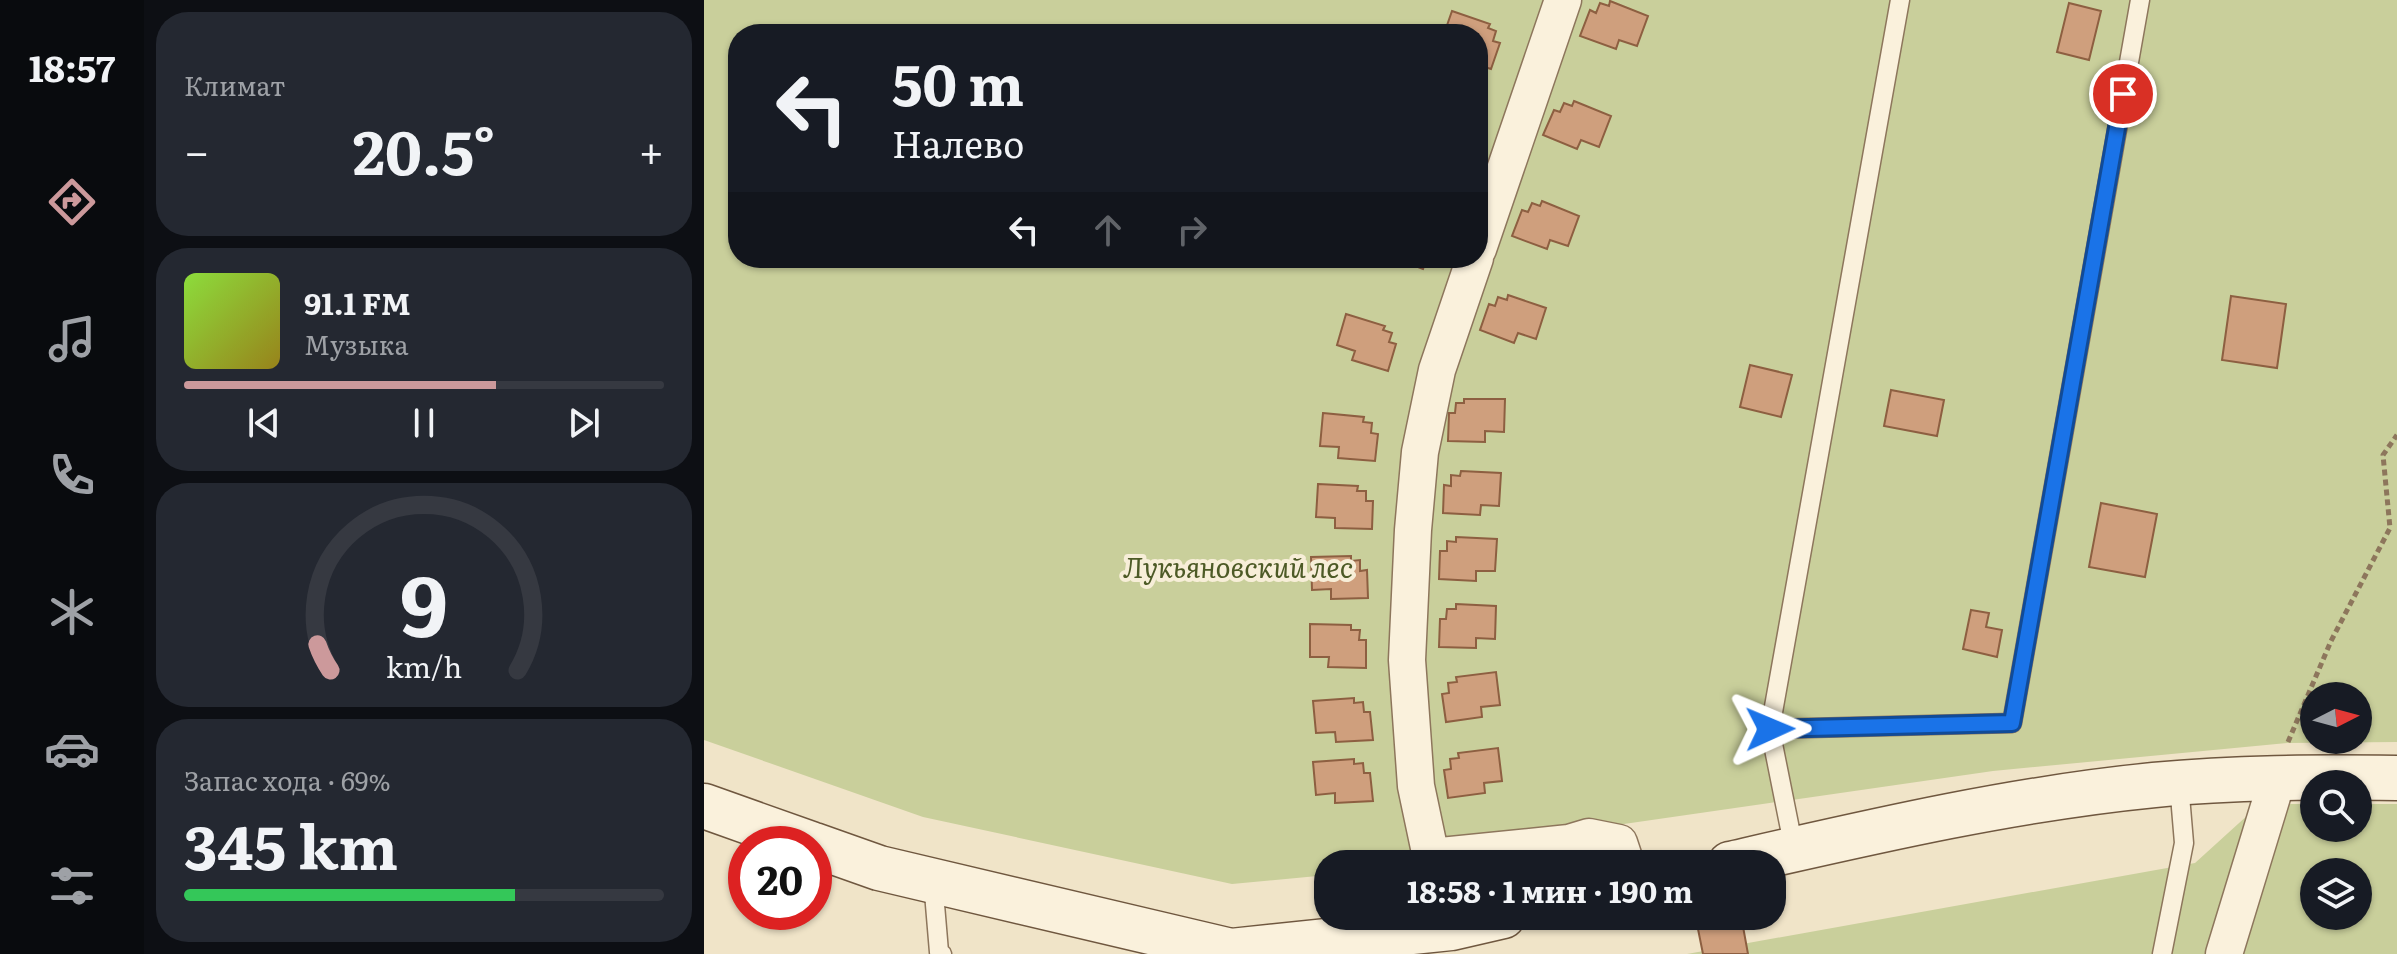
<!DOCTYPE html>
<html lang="ru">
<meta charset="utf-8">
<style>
:root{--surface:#171b24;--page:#242831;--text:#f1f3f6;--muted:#9ea1a6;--line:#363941;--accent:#cc999b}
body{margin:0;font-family:Literata,serif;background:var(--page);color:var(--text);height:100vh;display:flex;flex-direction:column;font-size:30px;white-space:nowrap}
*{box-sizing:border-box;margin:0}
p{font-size:26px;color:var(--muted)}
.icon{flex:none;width:44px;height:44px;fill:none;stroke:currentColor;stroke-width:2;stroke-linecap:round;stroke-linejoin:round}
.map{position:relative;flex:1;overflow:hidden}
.drawer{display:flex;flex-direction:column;gap:12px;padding:12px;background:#0d0f14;width:560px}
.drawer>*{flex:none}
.hud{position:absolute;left:24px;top:24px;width:760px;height:244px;border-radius:32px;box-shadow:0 2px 6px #0004;background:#171b24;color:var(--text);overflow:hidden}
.needle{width:52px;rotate:84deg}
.controls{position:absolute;left:1596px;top:682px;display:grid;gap:16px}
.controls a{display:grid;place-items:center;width:72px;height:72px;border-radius:50%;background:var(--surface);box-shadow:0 2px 6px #0004;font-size:40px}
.speed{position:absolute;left:24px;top:826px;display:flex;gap:16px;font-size:40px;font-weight:700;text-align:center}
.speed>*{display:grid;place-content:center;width:104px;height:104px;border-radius:50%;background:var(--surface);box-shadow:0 2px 6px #0004;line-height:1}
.speed .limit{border:12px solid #d22;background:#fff;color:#111}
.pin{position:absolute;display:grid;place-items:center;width:68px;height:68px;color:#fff;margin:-34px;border:4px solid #fff;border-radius:50%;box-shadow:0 2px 8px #0007}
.me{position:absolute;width:88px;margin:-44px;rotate:89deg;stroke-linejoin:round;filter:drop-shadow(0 0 6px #0008)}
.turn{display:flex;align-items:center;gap:28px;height:168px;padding:0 32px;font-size:36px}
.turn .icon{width:104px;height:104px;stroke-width:2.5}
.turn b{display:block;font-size:56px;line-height:68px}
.lanes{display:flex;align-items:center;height:76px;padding:0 32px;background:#0003;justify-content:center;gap:40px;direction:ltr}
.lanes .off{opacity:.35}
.big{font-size:60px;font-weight:700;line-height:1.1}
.drawer .tile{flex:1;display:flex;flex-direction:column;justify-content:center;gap:12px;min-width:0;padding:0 28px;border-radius:32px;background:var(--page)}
.drawer .dial{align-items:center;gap:0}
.dial svg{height:208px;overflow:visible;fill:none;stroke:var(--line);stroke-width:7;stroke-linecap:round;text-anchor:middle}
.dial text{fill:var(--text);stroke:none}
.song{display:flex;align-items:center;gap:24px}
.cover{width:96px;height:96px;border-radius:12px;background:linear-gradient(135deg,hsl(90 70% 55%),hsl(50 70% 35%))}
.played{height:8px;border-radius:4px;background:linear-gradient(90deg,var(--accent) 65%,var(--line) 65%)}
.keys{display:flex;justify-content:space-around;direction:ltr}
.heat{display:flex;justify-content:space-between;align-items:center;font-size:44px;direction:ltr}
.charge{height:12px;border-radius:6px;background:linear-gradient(90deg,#34c759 69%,var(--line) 0)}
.trip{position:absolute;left:610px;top:850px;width:472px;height:80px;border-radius:32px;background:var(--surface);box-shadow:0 2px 6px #0004;font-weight:700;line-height:80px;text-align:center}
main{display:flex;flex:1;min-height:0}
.dock{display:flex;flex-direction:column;width:144px;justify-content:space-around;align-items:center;background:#090b0e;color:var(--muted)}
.dock .icon{width:56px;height:56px}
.dock .selected{color:var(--accent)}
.dock b{font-size:36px;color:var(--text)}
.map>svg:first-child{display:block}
.green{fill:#c9cf9b;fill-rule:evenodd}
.building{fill:#cf9f7d;stroke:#8d5f41;stroke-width:2}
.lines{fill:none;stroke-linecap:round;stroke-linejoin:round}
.service-casing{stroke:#8d765c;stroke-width:21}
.minor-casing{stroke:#8d765c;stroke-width:39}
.secondary-casing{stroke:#6f573f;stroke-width:47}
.path{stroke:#8d765c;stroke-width:5;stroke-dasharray:6 4;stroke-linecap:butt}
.service{stroke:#faf1dc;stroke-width:18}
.minor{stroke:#faf1dc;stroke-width:36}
.secondary{stroke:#faf1dc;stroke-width:44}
.route-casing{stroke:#114b97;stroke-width:20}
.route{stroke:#1a73e8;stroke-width:14}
.labels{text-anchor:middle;stroke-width:8;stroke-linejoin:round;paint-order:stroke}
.park-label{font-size:28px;font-style:italic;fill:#4d5a26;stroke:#f7eed8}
</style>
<main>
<nav class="dock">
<b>18:57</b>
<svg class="icon selected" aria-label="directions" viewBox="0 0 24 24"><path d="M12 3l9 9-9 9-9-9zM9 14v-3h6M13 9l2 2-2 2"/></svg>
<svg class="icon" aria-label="music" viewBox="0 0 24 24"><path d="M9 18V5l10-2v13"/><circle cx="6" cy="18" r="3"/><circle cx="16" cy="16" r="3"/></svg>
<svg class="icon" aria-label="phone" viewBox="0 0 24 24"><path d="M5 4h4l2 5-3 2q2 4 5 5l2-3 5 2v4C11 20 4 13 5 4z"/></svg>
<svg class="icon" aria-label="climate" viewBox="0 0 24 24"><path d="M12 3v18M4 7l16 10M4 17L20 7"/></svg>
<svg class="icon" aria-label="car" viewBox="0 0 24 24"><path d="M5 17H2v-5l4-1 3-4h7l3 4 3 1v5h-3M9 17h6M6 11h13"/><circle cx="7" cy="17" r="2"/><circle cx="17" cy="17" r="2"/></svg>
<svg class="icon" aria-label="filters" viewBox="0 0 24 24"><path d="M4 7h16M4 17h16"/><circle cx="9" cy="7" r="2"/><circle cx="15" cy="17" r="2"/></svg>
</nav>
<section class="drawer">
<div class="tile"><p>Климат</p>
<div class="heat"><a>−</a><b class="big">20.5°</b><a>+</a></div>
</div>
<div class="tile">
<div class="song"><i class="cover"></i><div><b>91.1 FM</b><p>Музыка</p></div></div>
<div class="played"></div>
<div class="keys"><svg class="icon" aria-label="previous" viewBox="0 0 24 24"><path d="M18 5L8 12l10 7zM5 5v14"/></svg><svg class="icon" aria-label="pause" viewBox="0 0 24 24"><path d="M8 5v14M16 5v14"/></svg><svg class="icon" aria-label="next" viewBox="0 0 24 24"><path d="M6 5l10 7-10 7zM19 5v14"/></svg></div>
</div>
<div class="tile dial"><svg viewBox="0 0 100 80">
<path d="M14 69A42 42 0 1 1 86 69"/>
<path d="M14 69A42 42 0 0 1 9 59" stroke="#cc999b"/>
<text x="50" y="56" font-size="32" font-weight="700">9</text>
<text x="50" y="72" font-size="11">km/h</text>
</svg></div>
<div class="tile"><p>Запас хода · 69%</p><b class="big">345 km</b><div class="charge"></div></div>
</section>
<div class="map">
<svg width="1693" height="954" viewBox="0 0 1693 954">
<rect width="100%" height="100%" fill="#f0e4c8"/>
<path class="green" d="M0,0H1693V742L1583,743L1289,771L913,825L752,864H624V875L528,884L219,817L0,740ZM34,34H774V258H34ZM1610,696H1654V740H1610Z
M1556,804H1610V828H1654V804H1693V954H983L1491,863ZM1610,872H1654V916H1610Z"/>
<path class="building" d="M906,1L944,16L933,46L915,40L912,49L876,36L886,10L892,13L896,3L905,6Z
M1365,3L1397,11L1385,60L1353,52Z
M748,11L786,24L784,28L792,31L789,41L796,43L787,69L774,65V34H740Z
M870,101L907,116L895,147L877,140L873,149L839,135L850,110L856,112L860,103L868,106Z
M838,201L875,216L864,246L846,240L843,249L808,236L818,210L824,212L828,203L836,206Z
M690,258H723L719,269Z
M804,295L842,308L832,339L814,333L810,343L776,330L785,304L791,306L794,297L803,300Z
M1527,296L1582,304L1573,368L1518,360Z
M642,314L681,326L679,330L688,333L685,342L692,344L684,371L648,360L651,351L633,345Z
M1046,365L1088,375L1077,417L1036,407Z
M1187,390L1240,400L1233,436L1180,426Z
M760,399H801L800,432L781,431V442L744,441L745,413H751L752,403H760Z
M619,413L660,417L659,422L668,423L667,433L674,434L671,461L634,458L635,447L616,446Z
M757,471L797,473L795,506L777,505L776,515L739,513L740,485L747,486V475L756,476Z
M614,484L654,486L653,491H662V501H669L668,529L631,528V518L612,517Z
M1397,503L1453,514L1441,577L1385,567Z
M752,537L793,539L791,571H772V581L735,579L736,551H743V541L752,542Z
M647,556V561L656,560V571L663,570L664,598L627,599V589L608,590L607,557Z
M752,604L792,606L791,639L772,638V648L735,647L736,619H742L743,609H752Z
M1267,610L1285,613L1282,627L1298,630L1293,657L1259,649Z
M606,624L647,625V630H656L655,640H662V668L624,667L625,657H606Z
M792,672L796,705L777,707L778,717L742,722L738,694L745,693L744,683L753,682L752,677Z
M650,698V703L659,702L660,712H666L669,740L632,742L631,732L612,733L609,701Z
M794,748L798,781L780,783L781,793L744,798L740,770L747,769L746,759L755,758L754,753Z
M650,759V764L659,763L660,773H666L669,801L631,803V793L612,795L609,762Z
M1038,921L1044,954H999L994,929Z"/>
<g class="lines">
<g class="service-casing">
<path id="service" d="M1066,729L1196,0
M1090,849L1066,729L1308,723L1436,0
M229,881L235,952L238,954
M1458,954L1480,843L1475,784"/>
</g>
<g class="minor-casing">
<path id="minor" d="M774,249L859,0
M771,258L733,370L716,452L709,530L703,660L712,786L727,857L865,843L885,837L915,843L922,864
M1520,954L1574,777"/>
</g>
<g class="secondary-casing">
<path id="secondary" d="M0,806L107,844
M110,845L175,868L527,951L747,928L799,916
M1026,864C1166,832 1307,799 1450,785C1531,777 1612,777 1693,778"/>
</g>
<path class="path" d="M1584,742L1627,641L1686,528L1679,455L1693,435"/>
<use href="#service" class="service"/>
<use href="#minor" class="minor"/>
<use href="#secondary" class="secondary"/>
</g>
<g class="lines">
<g class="route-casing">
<path id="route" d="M1066,729L1308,723L1419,94"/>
</g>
<use href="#route" class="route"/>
</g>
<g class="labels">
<g class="park-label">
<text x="534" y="578">Лукьяновский лес</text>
</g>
</g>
</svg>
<div class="controls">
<a><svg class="needle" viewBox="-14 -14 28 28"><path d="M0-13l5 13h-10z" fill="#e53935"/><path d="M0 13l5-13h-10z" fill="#9ea1a6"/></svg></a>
<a><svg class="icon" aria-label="search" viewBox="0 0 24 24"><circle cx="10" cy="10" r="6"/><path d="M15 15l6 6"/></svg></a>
<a><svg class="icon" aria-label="layers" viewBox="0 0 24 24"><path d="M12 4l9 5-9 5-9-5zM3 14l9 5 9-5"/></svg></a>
</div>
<div class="speed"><div class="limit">20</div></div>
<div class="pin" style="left:1419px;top:94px;background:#d93025"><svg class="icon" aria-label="arrive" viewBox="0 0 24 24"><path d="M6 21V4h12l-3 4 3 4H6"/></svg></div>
<svg class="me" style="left:1066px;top:729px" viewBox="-20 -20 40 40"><path d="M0-17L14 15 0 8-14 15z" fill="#1a73e8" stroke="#fff" stroke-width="4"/></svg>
<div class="trip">18:58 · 1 мин · 190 m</div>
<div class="hud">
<div class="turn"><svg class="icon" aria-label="left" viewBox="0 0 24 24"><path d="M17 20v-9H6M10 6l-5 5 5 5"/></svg><div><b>50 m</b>Налево</div></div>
<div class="lanes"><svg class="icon" aria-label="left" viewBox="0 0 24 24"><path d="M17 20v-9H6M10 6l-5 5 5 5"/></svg><svg class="icon off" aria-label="ahead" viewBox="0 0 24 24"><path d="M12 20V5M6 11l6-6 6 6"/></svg><svg class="icon off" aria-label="right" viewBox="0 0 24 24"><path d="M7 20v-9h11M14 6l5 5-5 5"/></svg></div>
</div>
</div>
</main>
